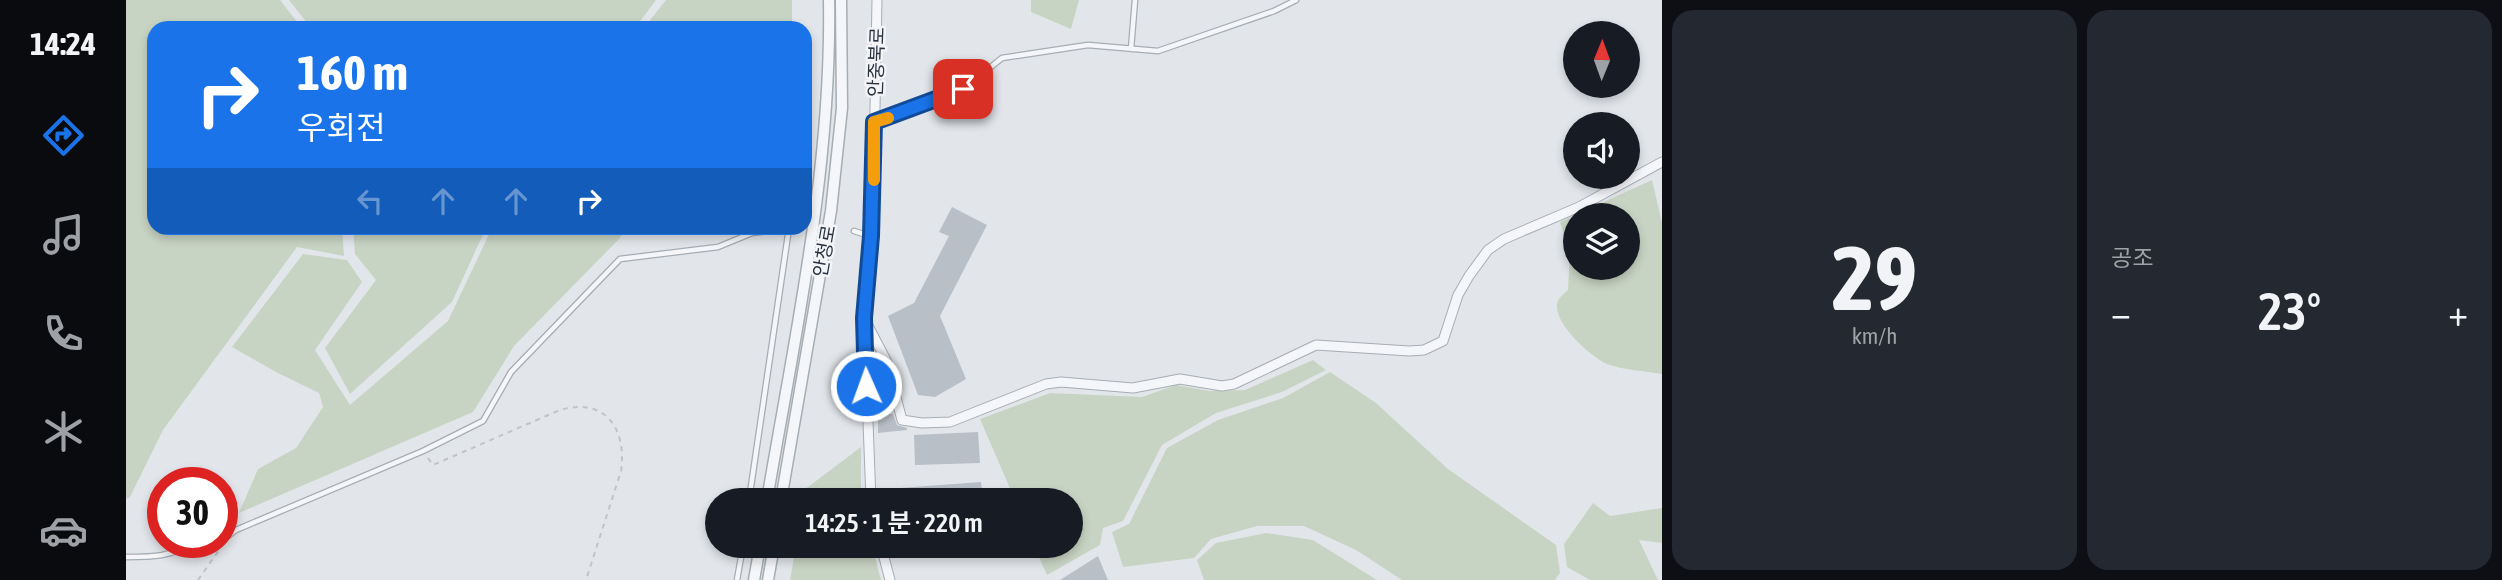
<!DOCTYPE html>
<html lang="ko">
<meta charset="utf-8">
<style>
:root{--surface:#171b24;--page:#242831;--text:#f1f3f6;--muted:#9ea1a6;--accent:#1a73e8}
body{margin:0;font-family:"Asap Condensed","Noto Sans KR",sans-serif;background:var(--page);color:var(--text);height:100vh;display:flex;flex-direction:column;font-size:26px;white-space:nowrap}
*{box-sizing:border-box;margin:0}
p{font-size:23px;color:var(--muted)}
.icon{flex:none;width:38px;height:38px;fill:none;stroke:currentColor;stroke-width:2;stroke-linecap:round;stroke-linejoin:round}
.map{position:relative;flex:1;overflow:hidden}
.sheet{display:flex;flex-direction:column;gap:10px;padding:10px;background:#0d0f14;width:840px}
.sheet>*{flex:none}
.guide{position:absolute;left:21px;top:21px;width:665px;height:214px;border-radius:21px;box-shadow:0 4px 10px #0003;background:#1a73e8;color:#fff;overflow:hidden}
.needle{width:46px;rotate:1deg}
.tools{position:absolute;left:1437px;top:21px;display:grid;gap:14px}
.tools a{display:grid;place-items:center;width:77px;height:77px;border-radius:50%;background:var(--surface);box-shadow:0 4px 10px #0003;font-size:35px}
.speed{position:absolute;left:21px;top:467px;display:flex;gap:14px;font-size:35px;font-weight:700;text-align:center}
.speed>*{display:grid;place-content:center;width:91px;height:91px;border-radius:50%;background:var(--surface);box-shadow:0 4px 10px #0003;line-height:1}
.speed .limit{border:10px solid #d22;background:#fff;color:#111}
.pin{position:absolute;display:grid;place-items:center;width:60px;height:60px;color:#fff;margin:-30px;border-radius:14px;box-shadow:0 4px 10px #0006}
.me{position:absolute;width:77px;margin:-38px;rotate:358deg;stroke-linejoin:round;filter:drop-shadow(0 0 5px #0008)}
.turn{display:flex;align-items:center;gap:24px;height:147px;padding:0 35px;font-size:32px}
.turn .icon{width:91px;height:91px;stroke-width:2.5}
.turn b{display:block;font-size:49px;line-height:60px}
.lanes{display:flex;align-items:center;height:66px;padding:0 35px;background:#0003;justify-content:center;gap:35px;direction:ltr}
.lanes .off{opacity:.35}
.big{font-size:52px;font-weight:600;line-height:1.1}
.sheet .card{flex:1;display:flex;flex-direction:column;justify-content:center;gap:10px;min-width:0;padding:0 24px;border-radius:21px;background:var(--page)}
.sheet .dial{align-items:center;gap:0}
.dial b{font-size:91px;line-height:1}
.heat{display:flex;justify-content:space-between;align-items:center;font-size:38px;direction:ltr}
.sheet .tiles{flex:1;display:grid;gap:10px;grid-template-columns:repeat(2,1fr)}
.trip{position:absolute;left:579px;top:488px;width:378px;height:70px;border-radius:35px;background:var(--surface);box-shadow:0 4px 10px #0003;font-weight:600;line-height:70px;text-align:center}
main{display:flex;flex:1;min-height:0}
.tab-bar{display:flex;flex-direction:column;width:126px;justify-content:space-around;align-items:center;background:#090b0e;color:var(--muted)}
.tab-bar .icon{width:49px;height:49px}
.tab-bar .current{color:var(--accent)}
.tab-bar b{font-size:32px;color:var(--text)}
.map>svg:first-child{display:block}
.green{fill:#c8d4c3;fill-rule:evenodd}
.building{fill:#b9bfc7}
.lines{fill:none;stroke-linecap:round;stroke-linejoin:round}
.service-casing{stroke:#a7adb4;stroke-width:7}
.minor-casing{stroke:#a7adb4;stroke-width:11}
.tertiary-casing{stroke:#a7adb4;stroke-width:13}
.path{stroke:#c0c4c9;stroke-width:2;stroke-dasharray:5 5;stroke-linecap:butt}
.service{stroke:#f5f6f9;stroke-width:4.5}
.minor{stroke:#f5f6f9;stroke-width:9}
.tertiary{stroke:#f5f6f9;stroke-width:10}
.route-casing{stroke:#114b97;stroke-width:18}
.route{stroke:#1a73e8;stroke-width:12}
.slow{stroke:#f59e0b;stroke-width:12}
.labels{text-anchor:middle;stroke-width:5;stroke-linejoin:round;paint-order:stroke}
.street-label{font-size:19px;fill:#2a3442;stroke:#f2f4f8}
</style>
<main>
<nav class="tab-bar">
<b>14:24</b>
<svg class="icon current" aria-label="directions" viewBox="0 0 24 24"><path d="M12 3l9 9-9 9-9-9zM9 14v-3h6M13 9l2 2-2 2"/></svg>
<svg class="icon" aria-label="music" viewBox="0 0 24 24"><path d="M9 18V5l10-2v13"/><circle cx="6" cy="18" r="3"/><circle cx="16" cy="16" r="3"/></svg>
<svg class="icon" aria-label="phone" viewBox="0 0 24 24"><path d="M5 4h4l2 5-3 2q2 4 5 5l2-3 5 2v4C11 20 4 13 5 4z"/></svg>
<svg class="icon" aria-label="climate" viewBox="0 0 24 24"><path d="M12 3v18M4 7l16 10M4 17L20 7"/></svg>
<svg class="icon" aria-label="car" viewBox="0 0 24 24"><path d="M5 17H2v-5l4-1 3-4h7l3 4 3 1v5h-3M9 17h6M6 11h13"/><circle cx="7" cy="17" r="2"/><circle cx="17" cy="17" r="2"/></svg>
</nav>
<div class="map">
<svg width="1536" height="580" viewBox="0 0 1536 580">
<rect width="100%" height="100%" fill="#e2e6ea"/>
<path class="green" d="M0,0H154L176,28H28V228H216L218,256L171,247L37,430L4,497L0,499Z
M163,0H530L509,28H185Z
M540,0H666V28H518Z
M905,0H953L945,29L905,12Z
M1526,180L1536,223V374C1519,371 1497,370 1481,364C1465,357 1431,326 1431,307C1430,299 1437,295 1442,290L1444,252L1434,222ZM1449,215H1502V268H1449Z
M227,228H360L326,302L224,394L199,348L250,280L229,254Z
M366,228H501L493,239L388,346L347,412L113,513L132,469L170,448L197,407L193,393L150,372L106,347L177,254L221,260L236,282L189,350L224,405L322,321Z
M1187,360L1200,370L1156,392L1090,413L1036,445L997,521L977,528L974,545L921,575L908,546H945V500H889L854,419L924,393L1016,397L1050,385L1083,391L1119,390Z
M1204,372L1250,403L1322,469L1430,545L1434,573L1429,580H1276L1230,550L1178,526H1131L1085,539L1068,558L997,567L986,532L1003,524L1041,448L1092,420L1157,398Z
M735,447V500H677L678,490Z
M1467,503L1484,516L1536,508V543L1513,540L1532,580H1464L1441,567L1438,544Z
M1140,533L1187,540L1251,580H1078L1071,560L1090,543Z
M670,546H746L755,580H664Z"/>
<path class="building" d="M826,207L861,225L814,316L840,379L809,397L792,395L762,316L788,303L823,236L813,232Z
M767,414L771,425L781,428V430L752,433V415Z
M852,432L854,463L789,465L788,435Z
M855,482L857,500H762L761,489Z
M972,556L982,580H934Z"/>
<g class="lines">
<g class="service-casing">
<path id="service" d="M1005,49L1009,0
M748,122L837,89L876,58L962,45L1032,51L1148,11L1170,0
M728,231L744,236
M96,532L102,536L110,530L297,451L357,421L385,372L494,259L592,247L626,233L663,228L623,500
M0,557C28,557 44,557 68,542
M611,580L617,546"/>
</g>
<g class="minor-casing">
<path id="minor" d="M738,318L760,360L776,420L796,423L824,422L920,384L935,382L1007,388L1054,379L1096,386L1108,384L1190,345L1283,351L1298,350L1317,341L1332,295L1343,276L1362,250L1378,239L1453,207L1536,162
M745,500L738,318L745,236L748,162L751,0
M755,546L764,580"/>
</g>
<g class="tertiary-casing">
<path id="tertiary" d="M641,500C669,335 706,168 703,0
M655,500L705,211L716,108L715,0
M628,580L634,546
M642,580L648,546"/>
</g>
<path class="path" d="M302,458L307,465L434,410C479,397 501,428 495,471L460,580
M72,580L98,543"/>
<use href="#service" class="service"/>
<use href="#minor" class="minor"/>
<use href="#tertiary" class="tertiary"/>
</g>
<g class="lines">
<g class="route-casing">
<path id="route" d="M740,386L738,318L745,236L748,122L837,89"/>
</g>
<use href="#route" class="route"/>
<path class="slow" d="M748,180V122L762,118"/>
</g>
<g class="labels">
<g class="street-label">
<text transform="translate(750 62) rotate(-88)" y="7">안중북로</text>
<text transform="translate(698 251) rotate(-80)" y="7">안청로</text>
</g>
</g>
</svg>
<div class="tools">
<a><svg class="needle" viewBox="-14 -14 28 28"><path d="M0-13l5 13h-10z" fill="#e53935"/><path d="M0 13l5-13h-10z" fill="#9ea1a6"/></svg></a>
<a><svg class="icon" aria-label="sound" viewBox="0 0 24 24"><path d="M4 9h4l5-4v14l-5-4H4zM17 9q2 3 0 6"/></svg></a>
<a><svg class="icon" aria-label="layers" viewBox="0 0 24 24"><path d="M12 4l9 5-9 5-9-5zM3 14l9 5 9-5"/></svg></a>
</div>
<div class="speed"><div class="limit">30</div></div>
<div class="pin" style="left:837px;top:89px;background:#d93025"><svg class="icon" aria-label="arrive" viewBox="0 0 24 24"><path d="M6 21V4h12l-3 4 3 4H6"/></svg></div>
<svg class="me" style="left:740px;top:386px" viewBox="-20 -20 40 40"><circle r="17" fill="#1a73e8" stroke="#fff" stroke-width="3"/><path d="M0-11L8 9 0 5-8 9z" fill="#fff"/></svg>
<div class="trip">14:25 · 1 분 · 220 m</div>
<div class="guide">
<div class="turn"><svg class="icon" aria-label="right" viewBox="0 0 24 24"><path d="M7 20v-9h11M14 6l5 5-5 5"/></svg><div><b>160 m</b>우회전</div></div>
<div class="lanes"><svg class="icon off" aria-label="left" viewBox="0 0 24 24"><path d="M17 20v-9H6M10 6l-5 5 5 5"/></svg><svg class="icon off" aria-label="ahead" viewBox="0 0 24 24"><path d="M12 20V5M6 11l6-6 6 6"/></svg><svg class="icon off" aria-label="ahead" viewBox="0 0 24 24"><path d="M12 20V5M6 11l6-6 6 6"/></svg><svg class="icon" aria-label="right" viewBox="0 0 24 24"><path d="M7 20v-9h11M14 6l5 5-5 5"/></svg></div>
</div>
</div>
<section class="sheet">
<div class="tiles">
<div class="card dial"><b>29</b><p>km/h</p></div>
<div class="card"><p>공조</p>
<div class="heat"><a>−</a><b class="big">23°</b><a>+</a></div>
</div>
</div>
</section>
</main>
